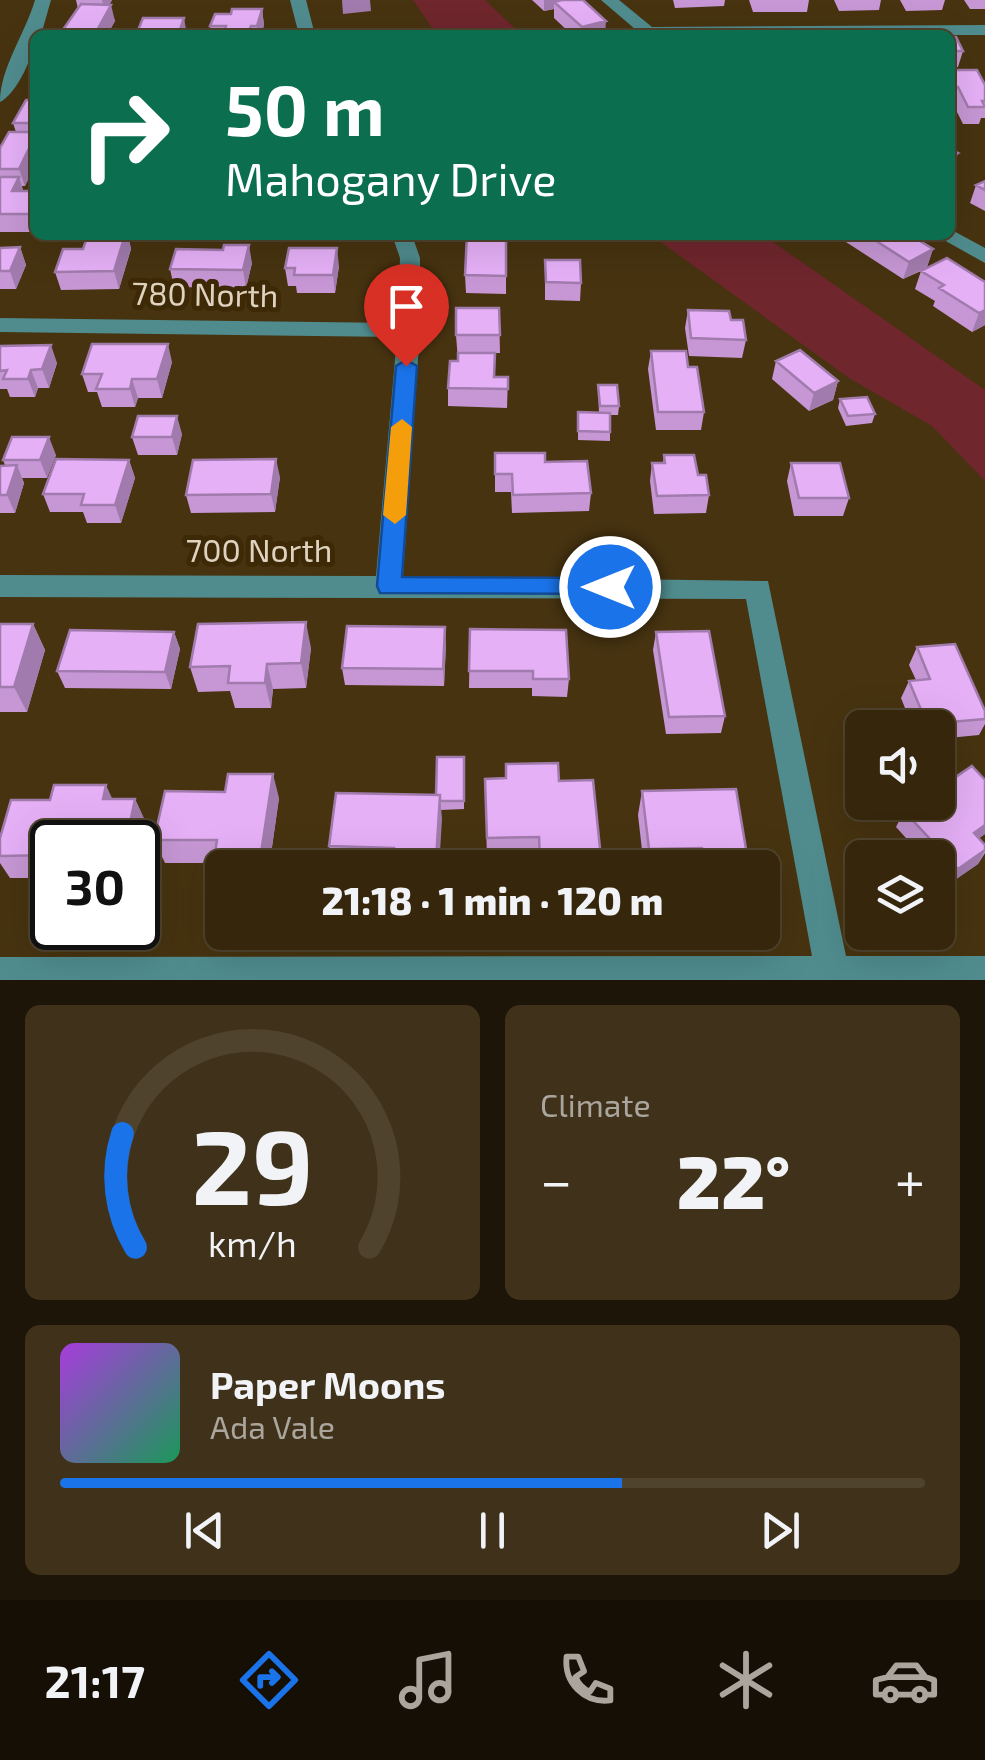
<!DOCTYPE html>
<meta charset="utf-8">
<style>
:root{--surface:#35260c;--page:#40321a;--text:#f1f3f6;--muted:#aaa59d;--line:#4f432d;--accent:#1a73e8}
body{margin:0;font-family:"Exo 2",sans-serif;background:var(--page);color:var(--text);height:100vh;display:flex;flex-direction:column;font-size:38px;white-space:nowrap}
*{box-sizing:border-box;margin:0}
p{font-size:32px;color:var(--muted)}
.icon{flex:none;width:55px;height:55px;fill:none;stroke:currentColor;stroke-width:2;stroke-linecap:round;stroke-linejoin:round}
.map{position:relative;height:980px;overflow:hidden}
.details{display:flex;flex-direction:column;gap:25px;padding:25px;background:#1d1507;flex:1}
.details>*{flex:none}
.banner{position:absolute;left:30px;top:30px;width:925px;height:210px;border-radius:15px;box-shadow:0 10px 40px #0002,0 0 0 2px var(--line);background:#0b6e4f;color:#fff;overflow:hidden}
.fabs{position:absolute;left:845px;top:710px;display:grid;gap:20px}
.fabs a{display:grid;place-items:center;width:110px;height:110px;border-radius:15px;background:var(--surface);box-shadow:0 10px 40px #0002,0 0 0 2px var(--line);font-size:50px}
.speed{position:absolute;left:30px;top:820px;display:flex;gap:20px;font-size:50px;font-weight:700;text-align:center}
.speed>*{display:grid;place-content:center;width:130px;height:130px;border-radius:50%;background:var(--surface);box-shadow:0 10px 40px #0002,0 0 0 2px var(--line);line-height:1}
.speed .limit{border:5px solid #111;border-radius:15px;background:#fff;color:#111}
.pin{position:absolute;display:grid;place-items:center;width:85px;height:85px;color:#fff;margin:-102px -42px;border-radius:50% 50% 50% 0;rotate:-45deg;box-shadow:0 0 10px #0007}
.pin .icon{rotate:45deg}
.me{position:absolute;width:110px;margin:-55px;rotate:270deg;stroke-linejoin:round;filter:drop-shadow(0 0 8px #0008)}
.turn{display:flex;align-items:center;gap:35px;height:210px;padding:0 30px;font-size:45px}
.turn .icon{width:130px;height:130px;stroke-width:2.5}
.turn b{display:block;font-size:70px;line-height:85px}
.big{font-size:75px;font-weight:800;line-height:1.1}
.details .widget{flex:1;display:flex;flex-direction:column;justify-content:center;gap:15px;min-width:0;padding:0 35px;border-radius:15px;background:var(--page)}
.details .dial{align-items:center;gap:0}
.dial svg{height:260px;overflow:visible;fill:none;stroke:var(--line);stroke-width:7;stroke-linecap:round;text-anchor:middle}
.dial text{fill:var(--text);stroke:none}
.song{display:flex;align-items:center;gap:30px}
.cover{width:120px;height:120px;border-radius:15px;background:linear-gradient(135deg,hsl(280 70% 55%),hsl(150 70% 35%))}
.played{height:10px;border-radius:5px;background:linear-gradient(90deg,var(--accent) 65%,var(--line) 65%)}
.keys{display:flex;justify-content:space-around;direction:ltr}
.heat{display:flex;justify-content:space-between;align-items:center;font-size:55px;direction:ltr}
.details .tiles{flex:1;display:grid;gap:25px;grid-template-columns:1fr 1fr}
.widget:last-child{grid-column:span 2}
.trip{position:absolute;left:205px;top:850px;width:575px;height:100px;border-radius:15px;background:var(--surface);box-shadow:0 10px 40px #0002,0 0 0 2px var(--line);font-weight:800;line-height:100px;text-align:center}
.tabs{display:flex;height:160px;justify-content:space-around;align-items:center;background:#150f05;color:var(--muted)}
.tabs .icon{width:70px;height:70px}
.tabs .on{color:var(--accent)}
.tabs b{font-size:45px;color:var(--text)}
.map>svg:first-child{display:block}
.green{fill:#6f262d}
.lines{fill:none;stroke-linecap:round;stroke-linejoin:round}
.minor{fill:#508c8e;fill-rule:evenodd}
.wall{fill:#c697d4}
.shaded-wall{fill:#a17bad}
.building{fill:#e6b0f7;stroke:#a17bad;stroke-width:2.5}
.route{fill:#1a73e8;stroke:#114b97;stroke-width:2.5}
.slow{fill:#f59e0b}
.labels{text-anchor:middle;stroke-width:10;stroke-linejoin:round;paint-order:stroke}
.street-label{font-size:32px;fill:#dfd3c0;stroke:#3d2905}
</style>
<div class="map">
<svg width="985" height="980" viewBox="0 0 985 980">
<rect width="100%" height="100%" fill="#473310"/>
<path class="green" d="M413,0H485L522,35H437Z
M651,235H763L985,390V481L932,426L849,378Z"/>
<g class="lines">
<path class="minor" d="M35,0H51L41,35H35C35,54 17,94 0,102C0,68 25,34 35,0Z
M290,0H306L315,35H299Z
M601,0H619L652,27L985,25V35H642Z
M950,229L985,248V263L942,239L939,235H950Z
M392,235H412L420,258V330L403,576L768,581L846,956H985V980H0V957L812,956L746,599L0,597V575L376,576L397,337L0,332V318L398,323L400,258Z"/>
</g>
<path class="wall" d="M76,0H112L109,5L115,21L107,35H63L62,31L78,9Z
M532,0H583L605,35H572L554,18V9L544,11Z
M673,0H725L724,6L675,8Z
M749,0H809L807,12H753Z
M834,0H881L879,10L839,11Z
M900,0H945L942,10L906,11Z
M964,0H985V9H970Z
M262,9L264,25L261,35H211L210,26L231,14Z
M950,37L963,51L958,67H950Z
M950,70L985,85V118H981L979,124H963L953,104H950Z
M35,100V165L25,186H22L23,191H35V232H0V148L16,132L13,123Z
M985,181V211L970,203L976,185Z
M88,235H128L131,249L119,289L61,290L55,272L83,249Z
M506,235V294L466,293L465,275Z
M848,235H910L933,249L927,267L985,282V325L972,332L933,306L935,301L915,289L921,271L903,279L846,242Z
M20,247L26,265L16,289H0V248Z
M223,250L252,263L246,288L174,287L170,269Z
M545,260L581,283L580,301L545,300Z
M339,266L335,293H297L296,286H288L285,268Z
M499,308L500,353H490L494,377H508L507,408L448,406V388L458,361L456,335Z
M688,310L731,320L746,340L742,358L689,356L685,328Z
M0,346L57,363L49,388H38L35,397H10L7,389H0Z
M651,351L688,367L704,412L701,430H656L648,369Z
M776,361L838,381L833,400L809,411L772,379Z
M172,362L162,398H138L135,407H102L97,392H88L82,374Z
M598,385L619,406L618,415H610V441L578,440V412L599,413Z
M840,399L875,414L872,423L846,426L838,408Z
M182,434L177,455H138L132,437Z
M495,453L545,462L591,493L589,511L512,513L511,492H495Z
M56,455L47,478H22L24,483L15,513H0V466L5,465L3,460Z
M664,455L698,475L709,495L706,513L654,514L650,481L652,463H663Z
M129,460L135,478L121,523H87L83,512H50L43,494Z
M791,463L849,498L843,516H794L787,481Z
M280,477L275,512L191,513L186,495Z
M0,624H33L45,650L27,712H0Z
M470,629L569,679L567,697L532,696V688H469Z
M174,632L180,649L171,689L65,688L57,671Z
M656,632L725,716L721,733L666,734L653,650Z
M446,644L444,686L345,685L342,668Z
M917,647L985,711V724L979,735L938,739V728H913L901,698L909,681L916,680L909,665Z
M311,648L306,688L273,689L271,708H235L230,691L198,692L190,667Z
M464,757V809L441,810L439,868H334L329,846L436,795Z
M506,764L559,781L601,858L599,868H538L537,860L487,861L485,779L506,778Z
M642,791L748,861L746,868H644L638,815Z
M279,798L269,868H222V872L219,863H165L154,840Z
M112,799H135L146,823L138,863V842H52V878H10L0,863V838Z
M904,811L985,834L979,838L985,845V853L978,864L949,884L938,872V858H924L896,827Z"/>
<path class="shaded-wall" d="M102,0H112L105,13Z
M342,0H370L371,11L343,14Z
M544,0H569L554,2V9L544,11Z
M111,5L115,21L107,35H97L96,32Z
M262,9L264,25L261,35H258L257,26Z
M184,18L187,35H178Z
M606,21L605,35H581L582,27Z
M35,136V165L25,186L19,169Z
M958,153L953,171L950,172V157Z
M19,177L24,195L12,191Z
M125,235H128L131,249L119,289L114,271Z
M249,245L252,263L246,288L243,270Z
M20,247L26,265L16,289L10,271Z
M337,248L339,266L335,293L333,275Z
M933,249L927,267L903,279L909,262Z
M985,310V325L972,332L979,313Z
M168,344L172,362L162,398L157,379Z
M51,345L57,363L49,388L42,369Z
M31,370L38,388L35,397L28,379Z
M132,379L138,398L135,407L130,389Z
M838,381L833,400L809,411L814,393Z
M177,416L182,434L177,455L172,437Z
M49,437L56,455L47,478L40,460Z
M276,459L280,477L275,512L271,494Z
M129,460L135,478L121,523L115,505Z
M17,465L24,483L15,513L7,495Z
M306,622L311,648L306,688L301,663Z
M33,624L45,650L27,712L14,687Z
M445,627L446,644L444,686L443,669Z
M174,632L180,649L171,689L165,672Z
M267,664L273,689L271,708L265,683Z
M273,774L279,798L269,868H266L261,853Z
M106,785L117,809L103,799Z
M440,795L442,819L439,868H437Z
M135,799L146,823L138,863V842H126Z
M985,825V834L964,849L974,833Z
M985,850L978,864L949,884L958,869Z"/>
<path class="building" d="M562,0H583L606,21L582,27L554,2Z
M81,4L111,5L96,32L62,31Z
M232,9H262L257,26H251L247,35H223L226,26H210L215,14H231Z
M143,18H184L178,35H136Z
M874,32L890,35H836Z
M737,34H783V35H737Z
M950,37H956L963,51H950Z
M950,70H977L985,85V101H982L985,107H968L958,87H950V80H953L950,74Z
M26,100H35V123H13Z
M9,132H35V136L19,169H0V148Z
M950,149L958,153L950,157Z
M0,177H19L12,191H35V207L32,214H0Z
M985,181V190L976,185Z
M88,235H125L114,271L55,272L63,249H83Z
M467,235H506V276L465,275Z
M867,235H910L933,249L909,262Z
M224,245H249L243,270L170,269L176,249L223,250Z
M20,247L10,271H0V248Z
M289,248H337L333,275H294L295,268H285Z
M947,258L985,282V310L979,313L939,288L944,285L921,271Z
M545,260H580L581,283L546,282Z
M456,308H499L500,335H456Z
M688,310L729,311L731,320H743L746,340L691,338Z
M92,344H168L157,379H132L130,389H96L102,374H82Z
M51,345L42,369L31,370L28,379H3L7,370L0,371V346Z
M800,350L838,381L814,393L776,361Z
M651,351H686L688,367H697L704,412H658Z
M458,353H495L494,377H508V389L448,388L450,361H458Z
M598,385H617L619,406H600Z
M867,397L875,414L848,416L840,399Z
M578,412L610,413V432L578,431Z
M138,416H177L172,437H132Z
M12,437H49L40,460H3Z
M495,453H545V462L587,461L591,493L513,495L512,474H495Z
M664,455H694L698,475H706L709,495L657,496L652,463H665Z
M56,459L129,460L115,505H81L84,494H43Z
M276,459L271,494L186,495L193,460Z
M791,463H840L849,498H799Z
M17,465L7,495H0V466Z
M306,622L301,663L267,664L265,683H228L230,666L190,667L198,624Z
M0,624H33L14,687H0Z
M347,626L445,627L443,669L342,668Z
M470,629L566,630L569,679H533V671H469Z
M70,630L174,632L165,672L57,671Z
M709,631L725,716L669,717L656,632Z
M955,644L985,711V719L927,724L909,681L930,679L917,647Z
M437,757H464V801H440V795H436Z
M558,763L559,781L593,780L601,858L540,860L539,837L487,838L485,779L506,778V764Z
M972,766L985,780V825L974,833L985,845V850L958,869L904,811L917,802H938V789Z
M228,774H273L261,853H215L217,840H154L165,791L225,792Z
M54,785H106L103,799H135L126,842H52V855L0,856V838L11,800H50Z
M736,789L748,861L704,862L702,848L649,849L642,791Z
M336,793L440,795L436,860H393L394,848L329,846Z"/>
<path class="route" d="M406,360L417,366L402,577L610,578L619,580L622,587L619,594L380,593L377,586L396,366Z"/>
<path class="slow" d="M402,419L412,427L406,515L395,524L383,515L391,427Z"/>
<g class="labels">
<g class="street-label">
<text transform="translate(205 295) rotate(1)" y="11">780 North</text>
<text x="259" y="562">700 North</text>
</g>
</g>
</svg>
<div class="fabs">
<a><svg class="icon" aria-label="sound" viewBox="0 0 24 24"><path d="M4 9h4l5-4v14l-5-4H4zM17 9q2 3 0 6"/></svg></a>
<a><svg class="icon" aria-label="layers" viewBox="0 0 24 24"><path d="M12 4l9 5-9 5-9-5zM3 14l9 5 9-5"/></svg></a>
</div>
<div class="speed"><div class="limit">30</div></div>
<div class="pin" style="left:406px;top:366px;background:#d93025"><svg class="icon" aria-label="arrive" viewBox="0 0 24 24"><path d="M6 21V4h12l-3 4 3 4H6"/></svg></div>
<svg class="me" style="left:610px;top:587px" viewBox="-20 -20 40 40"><circle r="17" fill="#1a73e8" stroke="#fff" stroke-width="3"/><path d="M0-11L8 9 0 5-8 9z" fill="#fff"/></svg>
<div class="trip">21:18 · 1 min · 120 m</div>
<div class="banner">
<div class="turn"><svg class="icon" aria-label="right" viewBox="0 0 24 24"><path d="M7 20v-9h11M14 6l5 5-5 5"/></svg><div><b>50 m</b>Mahogany Drive</div></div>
</div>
</div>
<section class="details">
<div class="tiles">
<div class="widget dial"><svg viewBox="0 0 100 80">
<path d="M14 69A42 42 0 1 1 86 69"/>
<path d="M14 69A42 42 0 0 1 10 34" stroke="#1a73e8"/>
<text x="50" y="56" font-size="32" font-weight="700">29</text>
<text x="50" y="72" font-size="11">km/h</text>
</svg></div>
<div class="widget"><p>Climate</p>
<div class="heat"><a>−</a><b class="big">22°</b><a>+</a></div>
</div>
<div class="widget">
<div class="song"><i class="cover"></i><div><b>Paper Moons</b><p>Ada Vale</p></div></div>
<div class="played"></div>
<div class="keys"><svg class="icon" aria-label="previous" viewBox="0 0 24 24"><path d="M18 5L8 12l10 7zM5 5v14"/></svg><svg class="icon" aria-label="pause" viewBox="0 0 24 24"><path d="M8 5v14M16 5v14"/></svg><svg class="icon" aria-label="next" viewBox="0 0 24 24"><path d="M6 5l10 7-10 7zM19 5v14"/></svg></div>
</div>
</div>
</section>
<nav class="tabs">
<b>21:17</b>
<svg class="icon on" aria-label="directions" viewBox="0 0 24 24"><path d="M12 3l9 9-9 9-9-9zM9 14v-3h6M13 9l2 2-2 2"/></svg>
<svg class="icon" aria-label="music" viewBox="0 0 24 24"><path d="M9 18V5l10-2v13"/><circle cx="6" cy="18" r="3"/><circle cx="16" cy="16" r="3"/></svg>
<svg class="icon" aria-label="phone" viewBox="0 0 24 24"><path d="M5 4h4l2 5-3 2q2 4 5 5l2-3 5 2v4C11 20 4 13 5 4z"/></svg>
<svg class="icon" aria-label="climate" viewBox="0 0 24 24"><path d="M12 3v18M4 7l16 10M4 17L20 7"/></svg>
<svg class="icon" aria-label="car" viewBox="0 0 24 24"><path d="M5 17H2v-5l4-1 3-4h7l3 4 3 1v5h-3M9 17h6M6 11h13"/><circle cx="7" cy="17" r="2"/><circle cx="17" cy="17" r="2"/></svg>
</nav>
